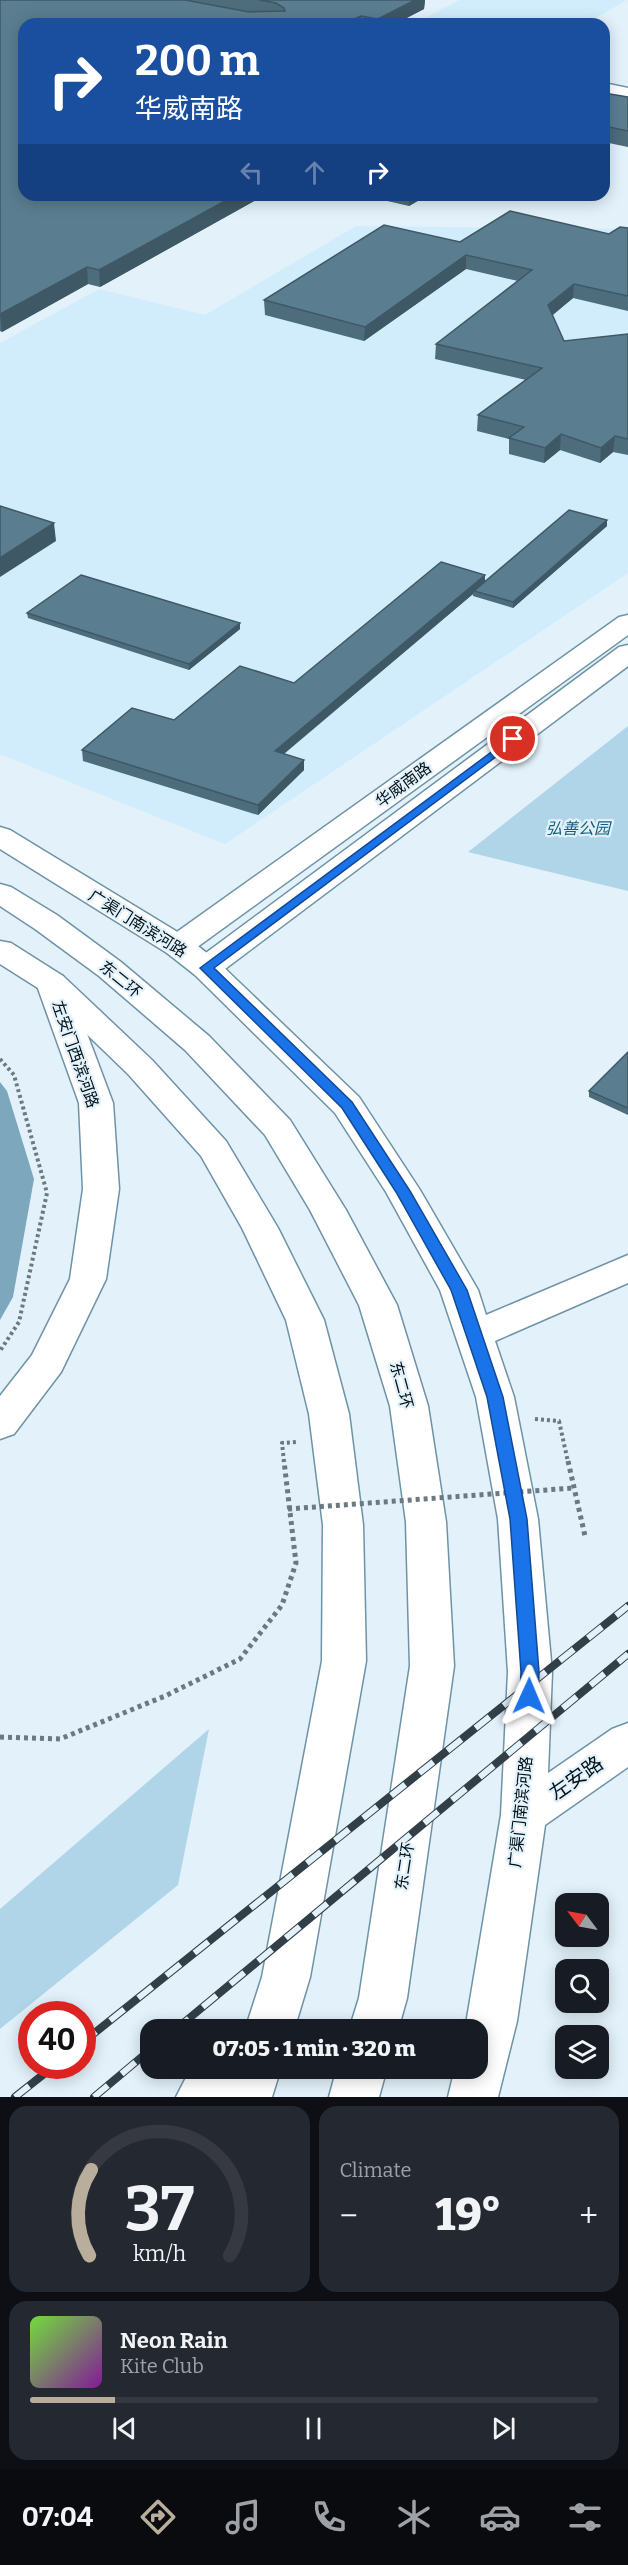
<!DOCTYPE html>
<meta charset="utf-8">
<style>
:root{--surface:#171b24;--page:#242831;--text:#f1f3f6;--muted:#9ea1a6;--line:#363941;--accent:#b8ae9b}
body{margin:0;font-family:Bitter,"Noto Sans SC",serif;background:var(--page);color:var(--text);height:100vh;display:flex;flex-direction:column;font-size:22px;white-space:nowrap}
*{box-sizing:border-box;margin:0}
p{font-size:20px;color:var(--muted)}
.icon{flex:none;width:33px;height:33px;fill:none;stroke:currentColor;stroke-width:2;stroke-linecap:round;stroke-linejoin:round}
.map{position:relative;height:2097px;overflow:hidden}
.side{display:flex;flex-direction:column;gap:9px;padding:9px;background:#0d0f14;flex:1}
.side>*{flex:none}
.hud{position:absolute;left:18px;top:18px;width:592px;height:183px;border-radius:18px;box-shadow:0 3px 15px #0003;background:#1a4fa0;color:#fff;overflow:hidden}
.needle{width:39px;rotate:302deg}
.buttons{position:absolute;left:555px;top:1893px;display:grid;gap:12px}
.buttons a{display:grid;place-items:center;width:54px;height:54px;border-radius:12px;background:var(--surface);box-shadow:0 3px 15px #0003;font-size:30px}
.speed{position:absolute;left:18px;top:2001px;display:flex;gap:12px;font-size:30px;font-weight:700;text-align:center}
.speed>*{display:grid;place-content:center;width:78px;height:78px;border-radius:50%;background:var(--surface);box-shadow:0 3px 15px #0003;line-height:1}
.speed .limit{border:9px solid #d22;background:#fff;color:#111}
.pin{position:absolute;display:grid;place-items:center;width:51px;height:51px;color:#fff;margin:-26px;border:3px solid #fff;border-radius:50%;box-shadow:0 2px 6px #0007}
.me{position:absolute;width:66px;margin:-33px;rotate:1deg;stroke-linejoin:round;filter:drop-shadow(0 0 4px #0008)}
.turn{display:flex;align-items:center;gap:21px;height:126px;padding:0 18px;font-size:27px}
.turn .icon{width:78px;height:78px;stroke-width:2.5}
.turn b{display:block;font-size:42px;line-height:51px}
.lanes{display:flex;align-items:center;height:57px;padding:0 18px;background:#0003;justify-content:center;gap:30px;direction:ltr}
.lanes .off{opacity:.35}
.big{font-size:45px;font-weight:800;line-height:1.1}
.side .widget{flex:1;display:flex;flex-direction:column;justify-content:center;gap:9px;min-width:0;padding:0 21px;border-radius:18px;background:var(--page)}
.side .dial{align-items:center;gap:0}
.dial svg{height:156px;overflow:visible;fill:none;stroke:var(--line);stroke-width:7;stroke-linecap:round;text-anchor:middle}
.dial text{fill:var(--text);stroke:none}
.song{display:flex;align-items:center;gap:18px}
.cover{width:72px;height:72px;border-radius:9px;background:linear-gradient(135deg,hsl(100 70% 55%),hsl(290 70% 35%))}
.played{height:6px;border-radius:3px;background:linear-gradient(90deg,var(--accent) 15%,var(--line) 15%)}
.keys{display:flex;justify-content:space-around;direction:ltr}
.heat{display:flex;justify-content:space-between;align-items:center;font-size:33px;direction:ltr}
.side .tiles{flex:1;display:grid;gap:9px;grid-template-columns:1fr 1fr}
.widget:last-child{grid-column:span 2}
.trip{position:absolute;left:140px;top:2019px;width:348px;height:60px;border-radius:18px;background:var(--surface);box-shadow:0 3px 15px #0003;font-weight:800;line-height:60px;text-align:center}
.tab-bar{display:flex;height:96px;justify-content:space-around;align-items:center;background:#090b0e;color:var(--muted)}
.tab-bar .icon{width:42px;height:42px}
.tab-bar .current{color:var(--accent)}
.tab-bar b{font-size:27px;color:var(--text)}
.map>svg:first-child{display:block}
.built{fill:#d1edfc}
.green{fill:#b1d5e8}
.water{fill:#7da7bd}
.lines{fill:none;stroke-linecap:round;stroke-linejoin:round}
.minor-casing{stroke:#6e93a6;stroke-width:3}
.major-casing{stroke:#6e93a6;stroke-width:3}
.highway-casing{stroke:#6e93a6;stroke-width:3}
.path-far1{stroke:#6b7981;stroke-width:4;stroke-dasharray:3 3;stroke-linecap:butt}
.path{stroke:#6b7981;stroke-width:5;stroke-dasharray:4 4;stroke-linecap:butt}
.minor{fill:#fff;fill-rule:evenodd}
.major{fill:#fff;fill-rule:evenodd}
.highway{fill:#fff;fill-rule:evenodd}
.rail-casing{stroke:#323f47;stroke-width:8}
.rail{stroke:#e2f1fa;stroke-width:6;stroke-dasharray:18;stroke-linecap:butt}
.path-bridge{stroke:#6b7981;stroke-width:5;stroke-dasharray:4 4;stroke-linecap:butt}
.wall{fill:#4d6c7c}
.shaded-wall{fill:#3f5865}
.building{fill:#5a7e90;stroke:#3f5865;stroke-width:1.5}
.route{fill:#1a73e8;stroke:#114b97;stroke-width:1.5}
.labels{text-anchor:middle;stroke-width:4.5;stroke-linejoin:round;paint-order:stroke}
.street-label{font-size:16px;fill:#031017;stroke:#e2f1fa}
.park-label{font-size:16px;font-style:italic;fill:#135f7e;stroke:#e2f1fa}
.near-street-label{font-size:20px;fill:#031017;stroke:#e2f1fa}
</style>
<div class="map">
<svg width="628" height="2097" viewBox="0 0 628 2097">
<rect width="100%" height="100%" fill="#e2f1fa"/>
<path class="built" d="M460,0H627L585,24H413Z
M356,226L628,229V573L225,844L0,754V343L99,289L205,315Z"/>
<path class="green" d="M628,726V891L468,852Z
M209,1729L178,1885L0,2029V1909Z"/>
<path class="water" d="M0,1082L7,1091L34,1179L13,1297L0,1320Z"/>
<g class="lines">
<g class="minor-casing">
<path id="minor" d="M604,83L628,88V98L604,93Z
M0,827L10,830L189,939L217,961L359,1097L420,1190L478,1290L486,1315L628,1255V1283L495,1341L514,1397L538,1519L552,1672L548,1773L612,1729L628,1723V1767L545,1825L517,2021L498,2097H448L455,2068H477V2030H465L501,1815L508,1672L498,1519L476,1397L440,1290L386,1192L335,1113L195,975L167,953L0,849Z
M52,973L63,976L68,983L113,1103L119,1189L106,1279L61,1372L14,1434L0,1439V1396L32,1355L70,1279L83,1189L79,1103L36,983L41,976Z"/>
</g>
<g class="major-casing">
<path id="major" d="M628,615V635L189,953L178,955L167,953L162,946L167,939L619,617Z
M628,645V666L217,975L206,978L195,975L190,968L195,961L619,647Z"/>
</g>
<g class="highway-casing">
<path id="highway" d="M0,884L11,887L57,915L121,962L209,1036L290,1120L346,1210L397,1305L428,1406L446,1522L454,1666L407,1998L398,2030H349L359,1998L410,1666L406,1522L390,1406L359,1305L310,1210L265,1135L185,1050L99,976L35,929L0,906Z
M0,941L11,943L63,976L152,1060L226,1141L278,1228L324,1320L349,1414L363,1525L366,1661L310,1977L294,2030H245L262,1977L322,1661L323,1525L309,1414L286,1320L242,1228L201,1156L128,1074L41,990L0,964Z
M191,2068H281L272,2097H176Z
M337,2068H387L379,2097H329Z"/>
</g>
<path class="path-far1" d="M0,1059L14,1075L47,1193L19,1322L0,1351
M535,1419L559,1421L568,1462
M284,1462L282,1443L296,1442"/>
<path class="path" d="M568,1461L585,1536
M0,1737L60,1739L165,1696L240,1659L282,1605L296,1563L284,1461"/>
<use href="#minor" class="minor"/>
<use href="#major" class="major"/>
<use href="#highway" class="highway"/>
<g class="rail-casing">
<path id="rail" d="M175,2030L628,1654
M82,2043L628,1606
M15,2097L54,2066
M94,2097L150,2050"/>
</g>
<use href="#rail" class="rail"/>
<path class="path-bridge" d="M288,1509L573,1488"/>
</g>
<path class="wall" d="M0,0H425L424,9L395,24H24V195H265L100,287L88,284L2,332L0,331Z
M604,93L628,97V147L604,142Z
M370,195H428L409,206L370,197Z
M628,228V311L573,298L552,315L564,341L628,334V455L613,452L600,463L560,450L544,463L509,454V439L477,431L478,415L526,380L435,359L436,344L518,281L466,269L364,341L265,315L264,300L460,242L609,234Z
M607,520V526L513,608L473,596V594L284,754L304,770L258,815L83,761L82,750L174,720L294,683L485,581Z
M27,613L240,623V629L189,670L28,618Z
M628,1052V1115L589,1097V1091Z"/>
<path class="shaded-wall" d="M415,0H425L424,9L395,24H378V19Z
M361,16V24H344Z
M236,195H265L100,287L99,270Z
M410,195H428L409,206Z
M466,255V269L364,341L365,327Z
M87,267L88,284L2,332L0,314Z
M574,284L573,298L547,320L548,305Z
M561,434L560,450L544,463L545,448Z
M615,436L613,452L600,463L601,448Z
M607,520V526L513,608V602Z
M54,523L56,541L0,577V558Z
M485,575V585L474,591L473,594L275,761V751Z
M240,623V629L189,670V664Z
M304,760V770L258,815V805Z"/>
<path class="building" d="M0,0H185L249,12L285,11L284,8L276,3L259,0H415L378,19L361,16L344,24H24V195H236L99,270L87,267L0,314Z
M604,93L628,97V131L604,126Z
M510,211L609,234L620,227L628,228V296L574,284L548,305L564,341L628,334V439L615,436L601,448L561,434L545,448L509,438L524,427L478,415L542,368L436,344L532,270L466,255L365,327L264,300L384,225L460,242Z
M0,506L54,523L0,558Z
M569,510L607,520L513,602L474,591Z
M441,562L485,575L275,751L304,760L258,805L82,750L132,708L174,720L240,666L294,683Z
M81,575L240,623L189,664L27,613Z
M628,1052V1108L589,1091Z"/>
<path class="route" d="M513,736L519,739L517,741L214,968L352,1102L410,1191L467,1290L503,1397L527,1519L539,1672L538,1696L536,1701L529,1703L523,1701L520,1696L521,1672L510,1519L487,1397L451,1290L396,1192L342,1108L200,968Z"/>
<g class="labels">
<g class="street-label">
<text transform="translate(403 784) rotate(-36)" y="6">华威南路</text>
<text transform="translate(138 923) rotate(32)" y="6">广渠门南滨河路</text>
<text transform="translate(121 979) rotate(39)" y="6">东二环</text>
<text transform="translate(76 1054) rotate(71)" y="6">左安门西滨河路</text>
<text transform="translate(402 1385) rotate(75)" y="6">东二环</text>
<text transform="translate(520 1812) rotate(-84)" y="6">广渠门南滨河路</text>
<text transform="translate(404 1866) rotate(-81)" y="6">东二环</text>
</g>
<g class="park-label">
<text x="578" y="834">弘善公园</text>
</g>
<g class="near-street-label">
<text transform="translate(576 1778) rotate(-35)" y="7">左安路</text>
</g>
</g>
</svg>
<div class="buttons">
<a><svg class="needle" viewBox="-14 -14 28 28"><path d="M0-13l5 13h-10z" fill="#e53935"/><path d="M0 13l5-13h-10z" fill="#9ea1a6"/></svg></a>
<a><svg class="icon" aria-label="search" viewBox="0 0 24 24"><circle cx="10" cy="10" r="6"/><path d="M15 15l6 6"/></svg></a>
<a><svg class="icon" aria-label="layers" viewBox="0 0 24 24"><path d="M12 4l9 5-9 5-9-5zM3 14l9 5 9-5"/></svg></a>
</div>
<div class="speed"><div class="limit">40</div></div>
<div class="pin" style="left:513px;top:739px;background:#d93025"><svg class="icon" aria-label="arrive" viewBox="0 0 24 24"><path d="M6 21V4h12l-3 4 3 4H6"/></svg></div>
<svg class="me" style="left:529px;top:1696px" viewBox="-20 -20 40 40"><path d="M0-17L14 15 0 8-14 15z" fill="#1a73e8" stroke="#fff" stroke-width="4"/></svg>
<div class="trip">07:05 · 1 min · 320 m</div>
<div class="hud">
<div class="turn"><svg class="icon" aria-label="right" viewBox="0 0 24 24"><path d="M7 20v-9h11M14 6l5 5-5 5"/></svg><div><b>200 m</b>华威南路</div></div>
<div class="lanes"><svg class="icon off" aria-label="left" viewBox="0 0 24 24"><path d="M17 20v-9H6M10 6l-5 5 5 5"/></svg><svg class="icon off" aria-label="ahead" viewBox="0 0 24 24"><path d="M12 20V5M6 11l6-6 6 6"/></svg><svg class="icon" aria-label="right" viewBox="0 0 24 24"><path d="M7 20v-9h11M14 6l5 5-5 5"/></svg></div>
</div>
</div>
<section class="side">
<div class="tiles">
<div class="widget dial"><svg viewBox="0 0 100 80">
<path d="M14 69A42 42 0 1 1 86 69"/>
<path d="M14 69A42 42 0 0 1 15 25" stroke="#b8ae9b"/>
<text x="50" y="56" font-size="32" font-weight="700">37</text>
<text x="50" y="72" font-size="11">km/h</text>
</svg></div>
<div class="widget"><p>Climate</p>
<div class="heat"><a>−</a><b class="big">19°</b><a>+</a></div>
</div>
<div class="widget">
<div class="song"><i class="cover"></i><div><b>Neon Rain</b><p>Kite Club</p></div></div>
<div class="played"></div>
<div class="keys"><svg class="icon" aria-label="previous" viewBox="0 0 24 24"><path d="M18 5L8 12l10 7zM5 5v14"/></svg><svg class="icon" aria-label="pause" viewBox="0 0 24 24"><path d="M8 5v14M16 5v14"/></svg><svg class="icon" aria-label="next" viewBox="0 0 24 24"><path d="M6 5l10 7-10 7zM19 5v14"/></svg></div>
</div>
</div>
</section>
<nav class="tab-bar">
<b>07:04</b>
<svg class="icon current" aria-label="directions" viewBox="0 0 24 24"><path d="M12 3l9 9-9 9-9-9zM9 14v-3h6M13 9l2 2-2 2"/></svg>
<svg class="icon" aria-label="music" viewBox="0 0 24 24"><path d="M9 18V5l10-2v13"/><circle cx="6" cy="18" r="3"/><circle cx="16" cy="16" r="3"/></svg>
<svg class="icon" aria-label="phone" viewBox="0 0 24 24"><path d="M5 4h4l2 5-3 2q2 4 5 5l2-3 5 2v4C11 20 4 13 5 4z"/></svg>
<svg class="icon" aria-label="climate" viewBox="0 0 24 24"><path d="M12 3v18M4 7l16 10M4 17L20 7"/></svg>
<svg class="icon" aria-label="car" viewBox="0 0 24 24"><path d="M5 17H2v-5l4-1 3-4h7l3 4 3 1v5h-3M9 17h6M6 11h13"/><circle cx="7" cy="17" r="2"/><circle cx="17" cy="17" r="2"/></svg>
<svg class="icon" aria-label="filters" viewBox="0 0 24 24"><path d="M4 7h16M4 17h16"/><circle cx="9" cy="7" r="2"/><circle cx="15" cy="17" r="2"/></svg>
</nav>
